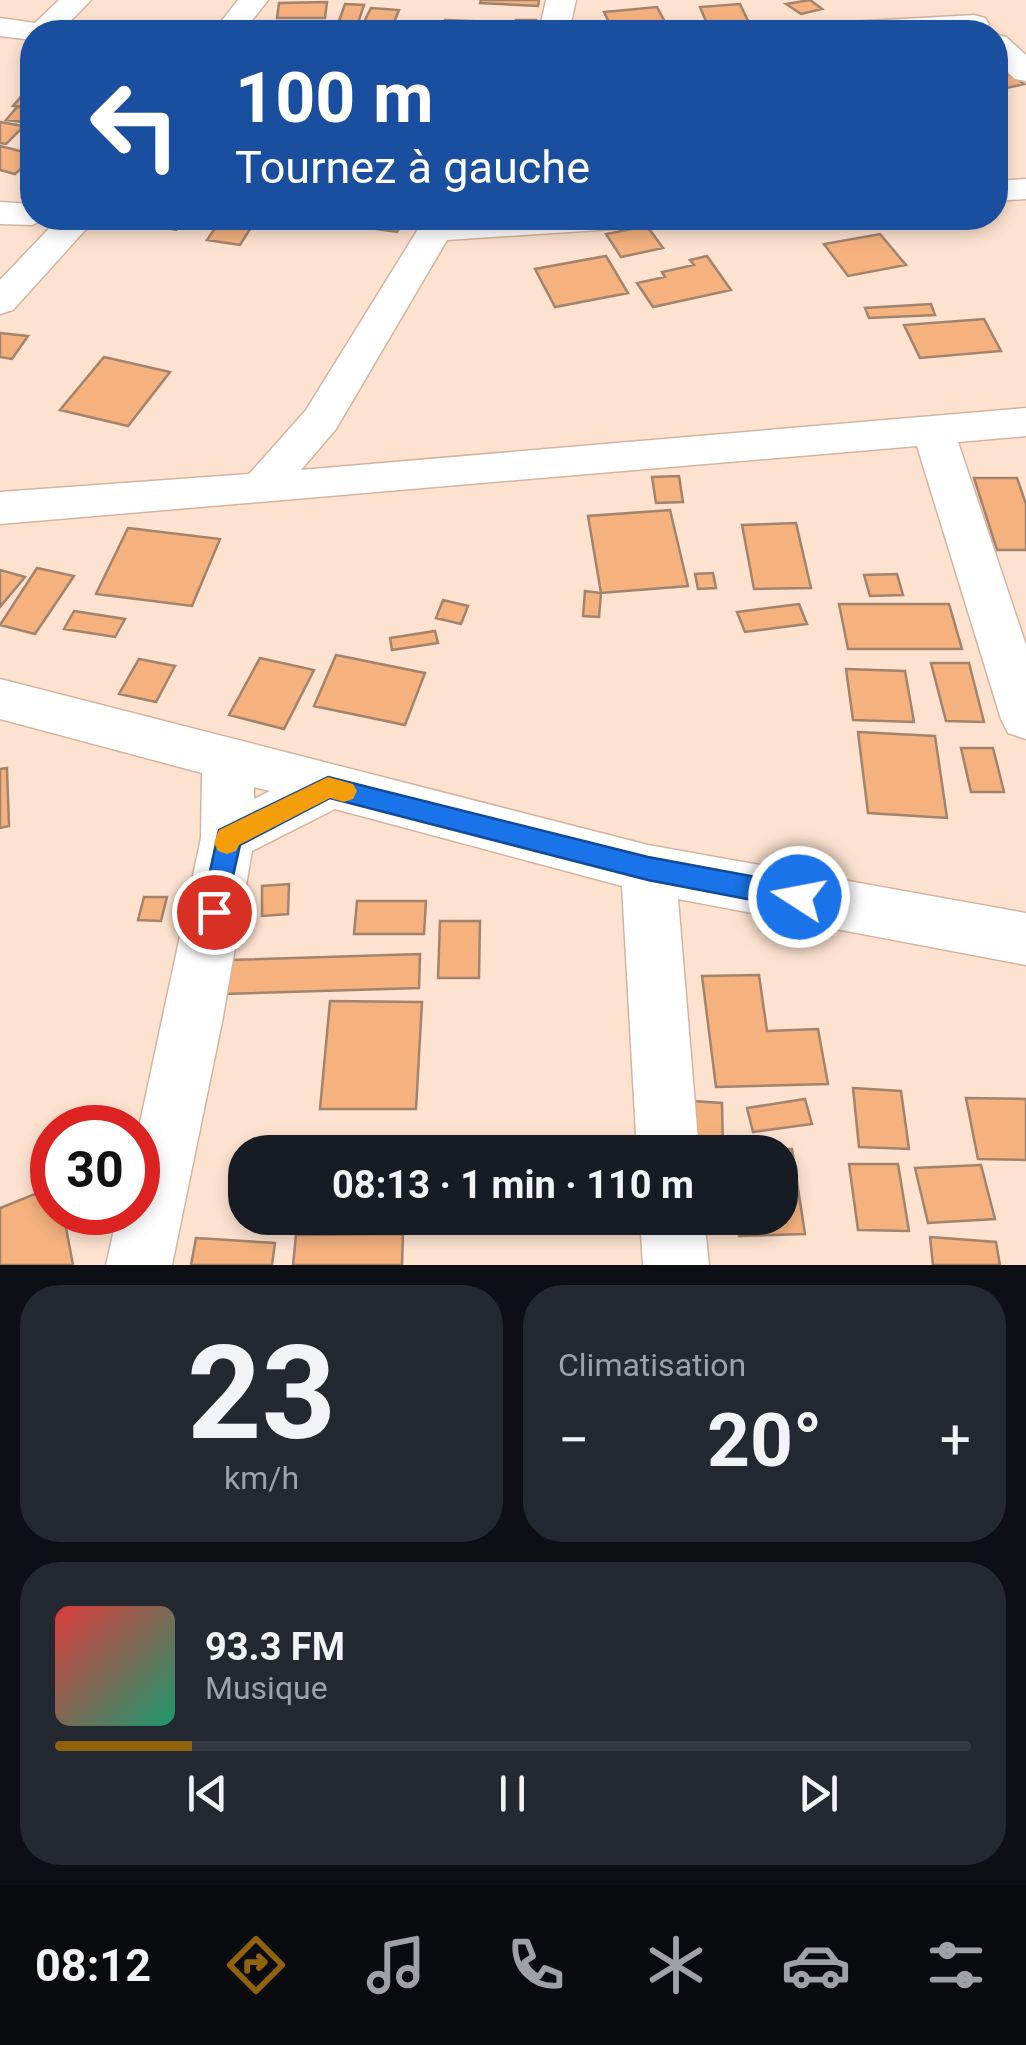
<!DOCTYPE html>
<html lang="fr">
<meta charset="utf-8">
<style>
:root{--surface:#171b24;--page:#242831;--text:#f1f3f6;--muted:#9ea1a6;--line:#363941;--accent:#91630f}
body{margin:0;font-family:Roboto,sans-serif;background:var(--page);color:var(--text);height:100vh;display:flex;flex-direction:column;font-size:38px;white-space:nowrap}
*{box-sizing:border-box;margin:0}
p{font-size:32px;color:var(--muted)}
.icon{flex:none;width:55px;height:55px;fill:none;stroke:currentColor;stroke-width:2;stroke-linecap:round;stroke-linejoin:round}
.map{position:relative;height:1265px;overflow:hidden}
.drawer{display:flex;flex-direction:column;gap:20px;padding:20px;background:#0d0f14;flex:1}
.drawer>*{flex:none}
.top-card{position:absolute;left:20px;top:20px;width:988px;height:210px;border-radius:40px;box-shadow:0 5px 15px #0003;background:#1a4fa0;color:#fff;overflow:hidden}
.speed{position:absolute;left:30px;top:1105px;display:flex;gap:20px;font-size:50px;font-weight:700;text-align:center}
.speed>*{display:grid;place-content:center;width:130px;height:130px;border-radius:50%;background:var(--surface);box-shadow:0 5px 15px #0003;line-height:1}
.speed .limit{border:15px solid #d22;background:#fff;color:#111}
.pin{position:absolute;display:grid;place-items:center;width:85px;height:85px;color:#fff;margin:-42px;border:5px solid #fff;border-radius:50%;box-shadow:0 2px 10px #0007}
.me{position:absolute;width:110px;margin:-55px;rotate:281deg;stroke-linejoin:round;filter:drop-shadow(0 0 8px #0008)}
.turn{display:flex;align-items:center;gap:35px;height:210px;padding:0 50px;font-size:45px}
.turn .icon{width:130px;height:130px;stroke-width:2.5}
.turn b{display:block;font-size:70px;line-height:85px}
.big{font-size:75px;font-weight:700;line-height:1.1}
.drawer .widget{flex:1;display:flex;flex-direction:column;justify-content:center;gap:15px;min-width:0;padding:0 35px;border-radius:40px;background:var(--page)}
.drawer .dial{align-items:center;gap:0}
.dial b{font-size:130px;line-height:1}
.song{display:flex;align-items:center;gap:30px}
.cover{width:120px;height:120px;border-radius:15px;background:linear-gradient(135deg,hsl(0 70% 55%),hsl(160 70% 35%))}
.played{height:10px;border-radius:5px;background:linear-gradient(90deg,var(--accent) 15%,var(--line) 15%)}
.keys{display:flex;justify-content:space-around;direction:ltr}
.heat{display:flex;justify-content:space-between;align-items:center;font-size:55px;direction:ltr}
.drawer .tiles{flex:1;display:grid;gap:20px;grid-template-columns:1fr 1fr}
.widget:last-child{grid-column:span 2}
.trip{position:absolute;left:228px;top:1135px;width:570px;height:100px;border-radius:40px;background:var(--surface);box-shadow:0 5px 15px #0003;font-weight:700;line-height:100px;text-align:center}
.tabs{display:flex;height:160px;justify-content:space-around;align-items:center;background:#090b0e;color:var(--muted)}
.tabs .icon{width:70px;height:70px}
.tabs .selected{color:var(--accent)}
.tabs b{font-size:45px;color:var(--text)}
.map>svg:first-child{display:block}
.building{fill:#f5b27f;stroke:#a2846e;stroke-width:2.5}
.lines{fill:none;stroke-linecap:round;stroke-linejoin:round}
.minor-casing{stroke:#d5b49f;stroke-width:3}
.minor{fill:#fff;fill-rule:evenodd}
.route{fill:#1a73e8;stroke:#114b97;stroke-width:2.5}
.slow{fill:#f59e0b}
</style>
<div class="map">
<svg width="1026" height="1265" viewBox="0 0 1026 1265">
<rect width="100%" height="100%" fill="#fde2d0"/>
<path class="building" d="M481,0H539L538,6L480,3Z
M810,0L822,9L801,14L786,4Z
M327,2L325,18H277L279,3Z
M345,4L364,5L355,32H335Z
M740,4L749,23L708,26L700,7Z
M657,7L666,24L612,29L604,12Z
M371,8L399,10L390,32H359Z
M445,20L493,22L491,32H442Z
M516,20H536V32H516Z
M1010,74L1024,84L1007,88L995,79Z
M31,85L32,108L13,106Z
M17,107L32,108V123L6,120Z
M0,122L24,126L6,144L0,143Z
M0,146L32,154V159L15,174L0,170Z
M149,218H186L176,230L144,224Z
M222,218H257L240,245L207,240Z
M298,218H404L397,232Z
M647,226L663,248L621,257L606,234Z
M880,234L906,265L848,276L824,244Z
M606,256L628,293L555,307L535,269Z
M707,256L731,290L653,307L637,283L665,277L662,272L694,265L690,260Z
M931,304L935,315L869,318L865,308Z
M984,319L1001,351L920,358L904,325Z
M0,333L28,336L12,359L0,357Z
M104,357L170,372L128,426L60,410Z
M679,476L683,502L656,503L652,477Z
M974,478H1017L1026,504V550H997Z
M670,510L688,586L601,593L588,516Z
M796,523L811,588L754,589L742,525Z
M128,528L220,539L192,606L96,594Z
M37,568L74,576L35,634L0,625Z
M0,570L25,577L0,607Z
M713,573L716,588L698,589L695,574Z
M897,574L903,595L870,596L864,575Z
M585,591L601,593L599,617L583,616Z
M443,600L468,606L461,624L436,618Z
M799,604L807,624L745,632L737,612Z
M839,604H949L962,649H848Z
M74,611L125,619L115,637L64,629Z
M435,631L438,643L392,650L390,638Z
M336,655L425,673L405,725L314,706Z
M260,658L314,670L284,729L229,715Z
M139,659L175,666L156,702L119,694Z
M931,663H969L984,722L946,721Z
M846,669L905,671L914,722L853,720Z
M858,732L935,736L947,818L868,813Z
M961,748H993L1004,792H971Z
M7,768L9,826L0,828V769Z
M289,884L288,914L262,916V886Z
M144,897H167L161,921L138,920Z
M357,901H426L424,934H354Z
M440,921H480L479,978H438Z
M420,954L419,988L225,994L229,960Z
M759,975L767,1031L818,1029L828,1084L716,1087L702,976Z
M330,1001L422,1002L416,1109H320Z
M853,1088L901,1091L909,1149L859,1147Z
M966,1098L1026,1099V1160L978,1159Z
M805,1099L812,1124L753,1132L747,1108Z
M693,1101L722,1103L723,1152H693Z
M412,1144L413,1152H300Z
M792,1149L805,1234L739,1236L737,1218H780V1152L729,1151Z
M849,1164H898L909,1231L858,1230Z
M981,1165L995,1219L928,1223L915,1168Z
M52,1187V1212H63L73,1265H0V1208Z
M283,1218H364L283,1223Z
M403,1234L402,1265H293L296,1235Z
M930,1237L996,1242L1000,1265H933Z
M196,1238L275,1243L272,1265H191Z"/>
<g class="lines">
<g class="minor-casing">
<path id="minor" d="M59,0H91L60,32H32V40L0,36V18L35,23Z
M238,0H268L243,32H213Z
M546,0H576L569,32H539Z
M974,15L985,18L989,24L985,30L818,32L822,26L833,23Z
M995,34L1006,37L1026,55V81L1015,79L995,60Z
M1026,179V199L995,201V181Z
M0,202L32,204V218H47L32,225L0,224Z
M59,218H96L13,310L0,314V280Z
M425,218H632L627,226L614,229L447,240L336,429L301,470L1026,408V436L958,442L1026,645V739L1008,733L1001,719L917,446L0,524V492L249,474L306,410Z
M0,679L648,845L1026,913V965L678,899L699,1152H637L622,886L335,809L252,851L222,1022L172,1265H106L118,1212H138V1132L201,838L202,773L0,719ZM254,787L270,791L254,799Z
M640,1218H704L709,1265H643Z"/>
</g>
<use href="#minor" class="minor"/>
</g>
<path class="route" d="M328,777L648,857L799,885L808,889L812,897L808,905L799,909L648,880L330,798L240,845L223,920L214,923L205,920L201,912L219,830Z"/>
<path class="slow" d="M328,777L353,784L357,791L353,799L344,802L330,798L239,845L236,851L227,854L218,851L214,843L219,830Z"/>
</svg>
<div class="speed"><div class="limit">30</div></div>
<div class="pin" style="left:214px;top:912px;background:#d93025"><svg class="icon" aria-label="arrive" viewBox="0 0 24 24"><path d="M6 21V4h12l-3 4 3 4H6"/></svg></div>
<svg class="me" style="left:799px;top:897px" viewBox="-20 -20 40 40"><circle r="17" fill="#1a73e8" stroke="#fff" stroke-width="3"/><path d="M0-11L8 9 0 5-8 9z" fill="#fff"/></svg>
<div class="trip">08:13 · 1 min · 110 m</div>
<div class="top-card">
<div class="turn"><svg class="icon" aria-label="left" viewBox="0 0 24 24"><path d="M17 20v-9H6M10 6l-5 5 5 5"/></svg><div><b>100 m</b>Tournez à gauche</div></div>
</div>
</div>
<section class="drawer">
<div class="tiles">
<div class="widget dial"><b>23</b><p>km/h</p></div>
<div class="widget"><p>Climatisation</p>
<div class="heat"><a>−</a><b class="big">20°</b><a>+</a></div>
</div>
<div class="widget">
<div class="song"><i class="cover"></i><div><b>93.3 FM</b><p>Musique</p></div></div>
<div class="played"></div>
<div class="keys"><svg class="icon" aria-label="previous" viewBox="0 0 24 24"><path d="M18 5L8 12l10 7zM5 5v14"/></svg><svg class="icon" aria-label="pause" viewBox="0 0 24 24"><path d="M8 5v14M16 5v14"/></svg><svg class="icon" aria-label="next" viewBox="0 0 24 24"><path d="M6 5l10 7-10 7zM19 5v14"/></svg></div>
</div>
</div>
</section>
<nav class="tabs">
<b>08:12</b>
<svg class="icon selected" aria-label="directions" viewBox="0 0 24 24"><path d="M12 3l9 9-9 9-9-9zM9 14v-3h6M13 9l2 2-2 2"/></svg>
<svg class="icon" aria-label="music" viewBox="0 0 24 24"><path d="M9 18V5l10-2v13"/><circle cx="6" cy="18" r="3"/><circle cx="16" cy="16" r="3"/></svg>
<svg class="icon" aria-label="phone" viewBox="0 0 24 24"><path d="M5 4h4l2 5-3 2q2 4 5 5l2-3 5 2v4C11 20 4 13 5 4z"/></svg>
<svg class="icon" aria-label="climate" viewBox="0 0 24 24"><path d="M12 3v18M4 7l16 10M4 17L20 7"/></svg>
<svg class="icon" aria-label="car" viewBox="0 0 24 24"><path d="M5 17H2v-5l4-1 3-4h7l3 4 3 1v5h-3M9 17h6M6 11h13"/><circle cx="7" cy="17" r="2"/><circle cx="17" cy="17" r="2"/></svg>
<svg class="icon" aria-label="filters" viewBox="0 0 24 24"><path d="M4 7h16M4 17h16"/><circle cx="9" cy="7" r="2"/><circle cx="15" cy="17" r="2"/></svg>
</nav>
